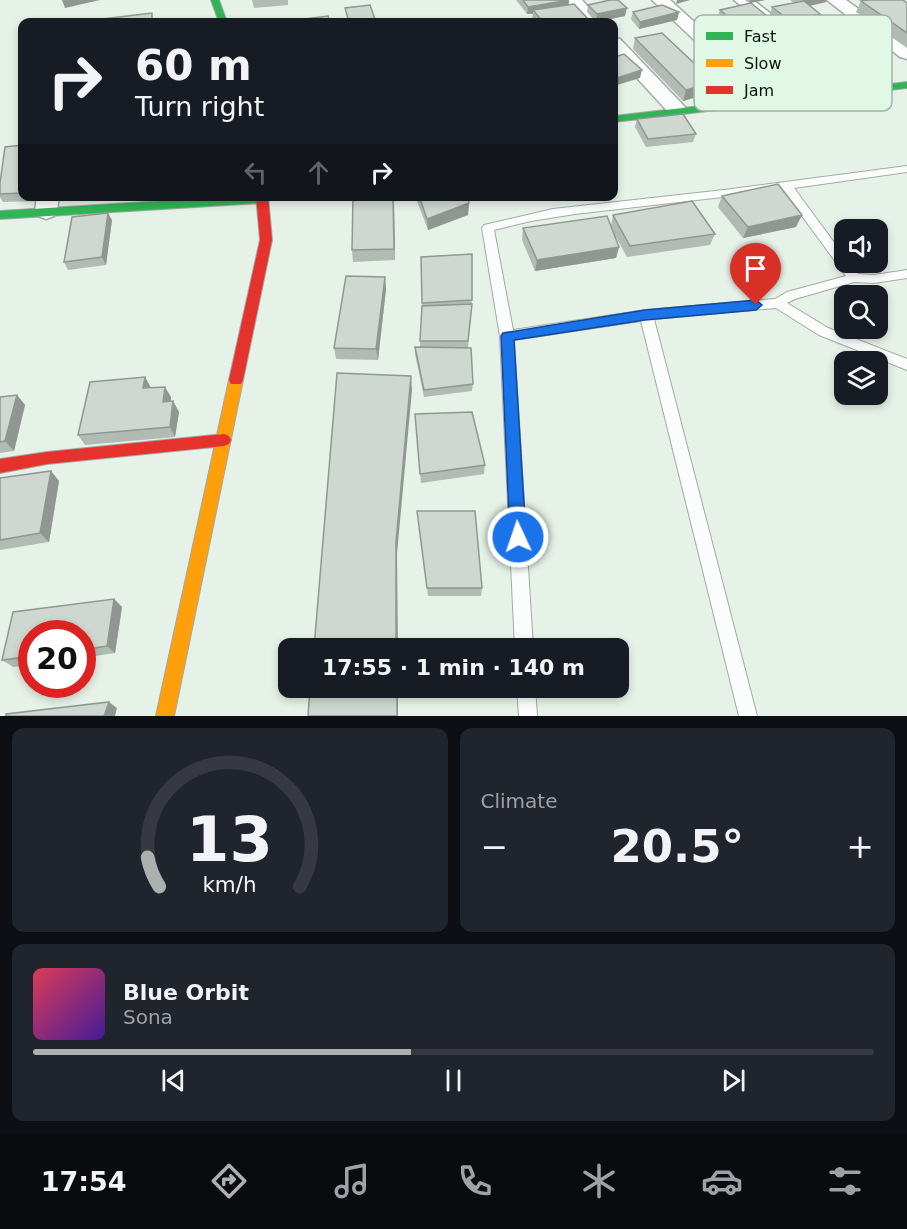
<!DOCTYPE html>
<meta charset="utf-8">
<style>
:root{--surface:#171b24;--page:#20242c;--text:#f1f3f6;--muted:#9ea1a6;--line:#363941;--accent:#acb1b0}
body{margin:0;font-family:"DejaVu Sans",sans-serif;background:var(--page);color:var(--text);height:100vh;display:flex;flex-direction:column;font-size:22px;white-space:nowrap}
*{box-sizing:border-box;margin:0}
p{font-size:20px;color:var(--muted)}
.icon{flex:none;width:33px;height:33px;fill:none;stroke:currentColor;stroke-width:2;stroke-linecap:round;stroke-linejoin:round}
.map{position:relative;height:716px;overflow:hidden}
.panel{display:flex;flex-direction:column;gap:12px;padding:12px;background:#0d0f14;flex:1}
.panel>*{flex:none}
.top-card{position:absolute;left:18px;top:18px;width:600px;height:183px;border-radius:12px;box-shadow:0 3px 9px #0003;background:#171b24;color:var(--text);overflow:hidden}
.buttons{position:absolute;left:834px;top:219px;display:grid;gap:12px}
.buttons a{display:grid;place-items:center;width:54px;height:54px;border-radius:12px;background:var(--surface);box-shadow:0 3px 9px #0003;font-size:30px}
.speed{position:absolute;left:18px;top:620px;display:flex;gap:12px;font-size:30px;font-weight:700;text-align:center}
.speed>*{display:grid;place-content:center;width:78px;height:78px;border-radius:50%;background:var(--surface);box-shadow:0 3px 9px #0003;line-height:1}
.speed .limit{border:9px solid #d22;background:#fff;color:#111}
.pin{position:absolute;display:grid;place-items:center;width:51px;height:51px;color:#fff;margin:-62px -26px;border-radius:50% 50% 50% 0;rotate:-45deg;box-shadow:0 0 6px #0007}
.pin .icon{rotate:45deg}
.me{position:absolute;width:66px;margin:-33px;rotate:357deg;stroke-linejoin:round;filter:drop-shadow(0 0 4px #0008)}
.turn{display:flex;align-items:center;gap:21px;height:126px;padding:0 18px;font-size:27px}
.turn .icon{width:78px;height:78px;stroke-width:2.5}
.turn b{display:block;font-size:42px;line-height:51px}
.lanes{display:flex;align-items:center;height:57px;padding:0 18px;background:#0003;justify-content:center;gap:30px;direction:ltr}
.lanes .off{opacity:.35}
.big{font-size:45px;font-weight:700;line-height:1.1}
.panel .tile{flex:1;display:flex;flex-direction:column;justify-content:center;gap:9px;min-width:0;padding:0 21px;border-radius:12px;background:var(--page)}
.panel .dial{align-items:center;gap:0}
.dial svg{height:156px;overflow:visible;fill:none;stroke:var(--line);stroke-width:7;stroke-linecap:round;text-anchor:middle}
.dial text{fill:var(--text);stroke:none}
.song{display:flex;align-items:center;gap:18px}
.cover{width:72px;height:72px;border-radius:9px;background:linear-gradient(135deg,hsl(350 70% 55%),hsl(260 70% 35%))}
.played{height:6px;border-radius:3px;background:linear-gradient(90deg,var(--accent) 45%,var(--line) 45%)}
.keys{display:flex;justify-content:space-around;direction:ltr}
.heat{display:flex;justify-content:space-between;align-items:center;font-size:33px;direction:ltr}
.panel .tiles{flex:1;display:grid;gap:12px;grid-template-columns:1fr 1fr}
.tile:last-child{grid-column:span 2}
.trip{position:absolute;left:278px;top:638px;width:351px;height:60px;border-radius:12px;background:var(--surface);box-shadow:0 3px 9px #0003;font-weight:700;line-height:60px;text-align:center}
.menu{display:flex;height:96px;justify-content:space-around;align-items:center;background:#090b0e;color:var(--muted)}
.menu .icon{width:42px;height:42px}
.menu .on{color:var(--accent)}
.menu b{font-size:27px;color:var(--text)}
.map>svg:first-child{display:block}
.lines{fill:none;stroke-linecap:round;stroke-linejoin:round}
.lane-casing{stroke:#a2aba4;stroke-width:2}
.street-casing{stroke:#a2aba4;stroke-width:3}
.fast-casing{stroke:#a2aba4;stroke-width:2}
.slow-casing{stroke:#a2aba4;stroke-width:2}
.jam-casing{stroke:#a2aba4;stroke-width:2}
.lane{fill:#fbfdfc;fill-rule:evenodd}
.street{fill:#fbfdfc;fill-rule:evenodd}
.fast{fill:#30b455;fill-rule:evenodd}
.slow{fill:#ff9f0a;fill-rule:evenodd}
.jam{fill:#e5322d;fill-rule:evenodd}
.wall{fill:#b1bab3}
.shaded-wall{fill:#909792}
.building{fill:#ced8d0;stroke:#909792;stroke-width:1.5}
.route{fill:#1a73e8;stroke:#114b97;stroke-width:1.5}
.key{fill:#e0f8e5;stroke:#a0b3a4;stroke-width:1.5}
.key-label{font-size:16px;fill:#0b130d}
</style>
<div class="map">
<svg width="907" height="716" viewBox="0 0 907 716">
<rect width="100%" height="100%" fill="#e6f2e8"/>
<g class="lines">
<g class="lane-casing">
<path id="lane" d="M907,166V172L794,188L844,256V262H849L858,274L874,275L907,270V278L874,283L854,282L795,299L787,303L828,328L907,359V370L819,335L776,308L654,319L757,716H739L641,321L514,340L533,648H515L500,336L482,228L484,225L553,209L724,190ZM783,190L846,276L787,292L775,299L646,310L513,330L494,230L531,221L575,214Z
M517,687H535L537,716H519Z"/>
</g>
<g class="street-casing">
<path id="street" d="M564,0H582L602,22H584Z
M652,0H670L776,96L779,100L776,104H762Z
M734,0H753L864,86L867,90L864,94H850Z
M827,0H846L907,44V59L900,57Z
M614,38L620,39L684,106L687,110L684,114H670L614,53Z
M37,196H59L57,211L54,216L46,219L38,216L35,211Z"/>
</g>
<g class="fast-casing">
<path id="fast" d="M211,0H219L227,22H219Z
M907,82V88L614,122V116Z
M242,196H276L262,203L0,219V211Z"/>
</g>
<g class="slow-casing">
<path id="slow" d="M236,374L241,376L243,380L174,716H156L229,380L231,376Z"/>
</g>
<g class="jam-casing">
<path id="jam" d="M256,196H268L272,240L243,380L241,384H231L229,380L260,240Z
M224,434L229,436L231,440L229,444L224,446L47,464L0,473V459L47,452Z"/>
</g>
<use href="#lane" class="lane"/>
<use href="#street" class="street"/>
<use href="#fast" class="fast"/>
<use href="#slow" class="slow"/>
<use href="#jam" class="jam"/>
</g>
<path class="wall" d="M252,0H288V5L254,8Z
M516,0H569V5L588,19V22H536L532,18L533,14H527Z
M745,0H765L751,3L773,21L771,29L740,35L717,18L720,10L749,3Z
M790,0H826V2L809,6L820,14L817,22L786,28L770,15L772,7L794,3Z
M861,1L907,3V48L856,12Z
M588,5L625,16L596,22L587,12Z
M633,12H679L677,20L639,29L631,19Z
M635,38L710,93L683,101L633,49Z
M782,49L819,56L816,64L795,70L779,57Z
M637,119L696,134L693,142L646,147L635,127Z
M22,145V196H41V201L3,202L0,197V183Z
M415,196H467L469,203L468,215L428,230Z
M722,196L796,227L743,238L718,207Z
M394,202L395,260L353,262L352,250Z
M613,215L715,234L710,245L627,257L611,228L619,247L616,258L535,271L522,240L523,228L611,226Z
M112,220L106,265L68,270L64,262Z
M421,257L472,300L468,348L473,384L472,391L424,397L415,354V347H420L422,306Z
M385,277L386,289L378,360L336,359L334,348Z
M145,377L151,388L171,397L170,402L173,401L179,412L175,437L85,445L78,435Z
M17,395L25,405L14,451L0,453V397Z
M415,414L485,465L484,474L421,483Z
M51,471L59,481L49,542L0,550V478Z
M418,520L482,588L481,596H428Z
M114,599L122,607L115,653L82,658V633H32V665L13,667L2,660L13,612Z"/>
<path class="shaded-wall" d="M62,0H100L65,8Z
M569,0L568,8L533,10V14H527L528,7Z
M677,0H690L676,4Z
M750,0H765L749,3Z
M803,0H826V2L800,8Z
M627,8L625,16L596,22L597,14Z
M679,12L677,20L639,29L640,22Z
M820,14L817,22L786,28L789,20Z
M588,19V22H565Z
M773,21L771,29L740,35L742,28Z
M617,50L616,58L614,59V51Z
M819,56L816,64L795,70L798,62Z
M642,70L640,78L614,86V79Z
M714,82L710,93L683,101L686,90Z
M393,196L394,202L395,260L394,249Z
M469,203L468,215L428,230L427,219Z
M108,213L112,220L106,265L102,257Z
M802,215L796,227L743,238L748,227Z
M619,247L616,258L535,271L537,260Z
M385,277L386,289L378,360L376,349Z
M411,376L412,390L397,554L398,648H396V542Z
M145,377L151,388H143Z
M165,387L171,397L169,413L163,402Z
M17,395L25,405L14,451L5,441Z
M173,401L179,412L175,437L170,427Z
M51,471L59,481L49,542L40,533Z
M114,599L122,607L115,653L107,646Z
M397,687H398V716H397Z
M109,702L117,708L115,716H104Z"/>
<path class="building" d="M523,0H569L528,7Z
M610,0H618L627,8L597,14L588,5Z
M868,0H903L907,3V33L861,1Z
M804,1L820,14L789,20L772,7Z
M751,3L773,21L742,28L720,10Z
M574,4L588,19L565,22H543L533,10Z
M370,5L376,22H349L345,8Z
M662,5L679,12L640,22L633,12Z
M152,13V22H86V21Z
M328,16L330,22H306L305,19Z
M662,33L714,82L686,90L635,38Z
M624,54L642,70L614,79V57Z
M683,114L696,134L648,139L637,119Z
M22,145V193L0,194V183L5,147Z
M778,184L802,215L748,227L722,196Z
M353,196H393L394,249L352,250Z
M419,196H467L469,203L427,219Z
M692,201L715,234L630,246L613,215Z
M108,213L102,257L64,262L72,217Z
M607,216L619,247L537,260L523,228Z
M472,254V300L422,303L421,257Z
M346,276L385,277L376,349L334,348Z
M472,304L468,341H420L422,306Z
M415,347L471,348L473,384L424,390Z
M337,373L411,376L396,542V648H314Z
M145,377L143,388L165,387L163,402L173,401L170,427L78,435L90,382Z
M17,395L5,441L0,442V397Z
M472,412L485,465L420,474L415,414Z
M51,471L40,533L0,540V478Z
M417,511H475L482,588H427Z
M114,599L107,646L82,650V633H32V656L2,660L13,612Z
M310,687H397V716H308Z
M109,702L104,716H6V714Z"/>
<path class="route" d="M756,300L762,305L756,310L645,320L514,340L526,537L524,542L518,544L512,542L510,537L501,336L503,333L645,310Z"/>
<rect x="694" y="15" width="198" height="96" rx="9" class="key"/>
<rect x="706" y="32" width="27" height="8" fill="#30b455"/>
<rect x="706" y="59" width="27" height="8" fill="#ff9f0a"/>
<rect x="706" y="86" width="27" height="8" fill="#e5322d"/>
<g class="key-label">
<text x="744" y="42">Fast</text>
<text x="744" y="69">Slow</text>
<text x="744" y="96">Jam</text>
</g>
</svg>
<div class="buttons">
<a><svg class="icon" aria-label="sound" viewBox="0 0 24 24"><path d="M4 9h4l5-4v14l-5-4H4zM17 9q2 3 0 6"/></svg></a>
<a><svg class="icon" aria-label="search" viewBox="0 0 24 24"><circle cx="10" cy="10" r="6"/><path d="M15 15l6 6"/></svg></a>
<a><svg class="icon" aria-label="layers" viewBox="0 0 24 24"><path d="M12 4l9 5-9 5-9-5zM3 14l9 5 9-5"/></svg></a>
</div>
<div class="speed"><div class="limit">20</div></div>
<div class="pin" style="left:756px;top:305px;background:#d93025"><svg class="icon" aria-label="arrive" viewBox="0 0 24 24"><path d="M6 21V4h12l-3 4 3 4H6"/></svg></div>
<svg class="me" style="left:518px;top:537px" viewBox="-20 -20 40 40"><circle r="17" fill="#1a73e8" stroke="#fff" stroke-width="3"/><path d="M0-11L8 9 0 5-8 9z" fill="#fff"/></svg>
<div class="trip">17:55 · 1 min · 140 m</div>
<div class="top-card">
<div class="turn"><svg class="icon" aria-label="right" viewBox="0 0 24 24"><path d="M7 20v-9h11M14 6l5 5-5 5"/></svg><div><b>60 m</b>Turn right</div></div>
<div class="lanes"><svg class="icon off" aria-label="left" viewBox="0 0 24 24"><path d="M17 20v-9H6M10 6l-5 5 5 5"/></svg><svg class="icon off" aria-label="ahead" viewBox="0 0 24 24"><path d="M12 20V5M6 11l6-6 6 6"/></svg><svg class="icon" aria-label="right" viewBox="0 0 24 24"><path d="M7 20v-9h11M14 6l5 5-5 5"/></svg></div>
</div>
</div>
<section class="panel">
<div class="tiles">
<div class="tile dial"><svg viewBox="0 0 100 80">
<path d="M14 69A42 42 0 1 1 86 69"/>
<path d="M14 69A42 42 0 0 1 8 54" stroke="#acb1b0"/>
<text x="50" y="56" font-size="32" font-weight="700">13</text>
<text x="50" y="72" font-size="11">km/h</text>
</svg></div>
<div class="tile"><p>Climate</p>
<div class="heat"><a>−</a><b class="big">20.5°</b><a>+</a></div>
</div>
<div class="tile">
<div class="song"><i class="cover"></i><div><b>Blue Orbit</b><p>Sona</p></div></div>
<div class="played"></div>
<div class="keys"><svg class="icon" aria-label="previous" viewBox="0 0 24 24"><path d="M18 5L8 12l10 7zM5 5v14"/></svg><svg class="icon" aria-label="pause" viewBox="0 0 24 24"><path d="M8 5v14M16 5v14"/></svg><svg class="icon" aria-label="next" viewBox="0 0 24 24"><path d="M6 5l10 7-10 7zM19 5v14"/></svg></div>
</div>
</div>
</section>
<nav class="menu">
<b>17:54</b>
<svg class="icon on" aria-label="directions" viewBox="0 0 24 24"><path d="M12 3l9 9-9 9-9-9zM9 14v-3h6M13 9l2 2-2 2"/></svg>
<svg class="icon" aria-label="music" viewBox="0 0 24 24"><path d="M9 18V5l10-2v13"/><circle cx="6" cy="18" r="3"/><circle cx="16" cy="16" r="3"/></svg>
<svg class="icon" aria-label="phone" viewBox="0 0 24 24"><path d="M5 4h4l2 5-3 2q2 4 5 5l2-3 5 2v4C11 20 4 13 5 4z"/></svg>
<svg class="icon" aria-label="climate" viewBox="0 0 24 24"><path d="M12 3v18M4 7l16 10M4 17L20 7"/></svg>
<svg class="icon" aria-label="car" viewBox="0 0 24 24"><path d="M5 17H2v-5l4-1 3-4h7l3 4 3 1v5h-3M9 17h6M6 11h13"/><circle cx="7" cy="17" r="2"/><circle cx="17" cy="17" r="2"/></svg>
<svg class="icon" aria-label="filters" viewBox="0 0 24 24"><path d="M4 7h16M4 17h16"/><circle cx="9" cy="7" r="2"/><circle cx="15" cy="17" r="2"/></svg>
</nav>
